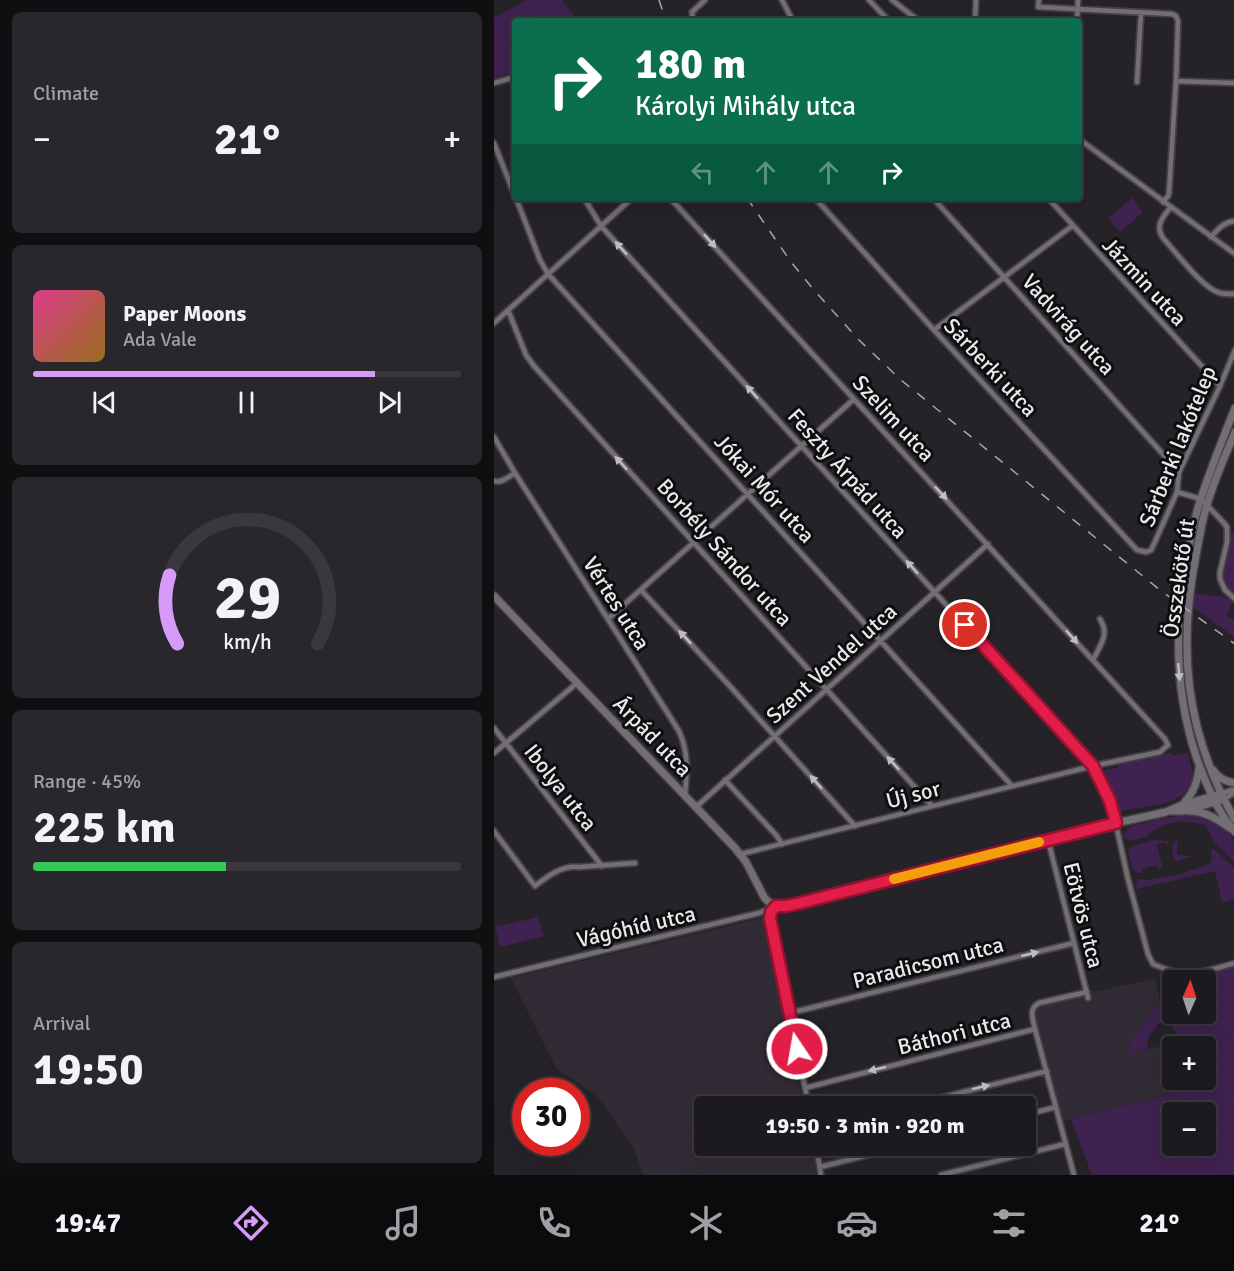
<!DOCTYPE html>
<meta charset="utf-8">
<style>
:root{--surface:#1c1a1e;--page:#29272b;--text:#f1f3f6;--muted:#a0a1a4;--line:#3a383c;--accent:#d69bf9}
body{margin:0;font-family:Signika,sans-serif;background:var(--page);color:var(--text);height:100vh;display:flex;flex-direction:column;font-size:22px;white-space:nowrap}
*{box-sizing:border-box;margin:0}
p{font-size:20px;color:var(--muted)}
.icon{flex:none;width:33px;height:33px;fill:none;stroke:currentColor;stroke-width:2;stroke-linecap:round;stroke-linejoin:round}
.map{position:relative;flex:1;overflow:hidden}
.drawer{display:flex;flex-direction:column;gap:12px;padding:12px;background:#0f0e10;width:494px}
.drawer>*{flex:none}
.banner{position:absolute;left:18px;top:18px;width:570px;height:183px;border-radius:6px;box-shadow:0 6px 24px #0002,0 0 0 2px var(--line);background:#0b6e4f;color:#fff;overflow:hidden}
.needle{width:39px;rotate:3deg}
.buttons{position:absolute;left:668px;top:970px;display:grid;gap:12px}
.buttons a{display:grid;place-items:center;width:54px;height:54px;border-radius:6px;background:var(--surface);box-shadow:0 6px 24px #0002,0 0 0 2px var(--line);font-size:30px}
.speed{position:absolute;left:18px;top:1078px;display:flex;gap:12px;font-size:30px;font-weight:700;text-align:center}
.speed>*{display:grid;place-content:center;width:78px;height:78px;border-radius:50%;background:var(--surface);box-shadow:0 6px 24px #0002,0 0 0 2px var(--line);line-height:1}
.speed .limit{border:9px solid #d22;background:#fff;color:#111}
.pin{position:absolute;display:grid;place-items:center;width:51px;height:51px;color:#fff;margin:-26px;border:3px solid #fff;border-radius:50%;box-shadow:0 2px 6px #0007}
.me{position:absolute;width:66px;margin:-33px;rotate:348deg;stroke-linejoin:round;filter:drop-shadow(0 0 4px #0008)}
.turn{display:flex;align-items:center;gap:21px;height:126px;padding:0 24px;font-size:27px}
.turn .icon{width:78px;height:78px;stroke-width:2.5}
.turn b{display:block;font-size:42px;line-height:51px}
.lanes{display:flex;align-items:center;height:57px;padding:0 24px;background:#0003;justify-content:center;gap:30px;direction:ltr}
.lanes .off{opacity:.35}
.big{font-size:45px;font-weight:800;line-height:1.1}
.drawer .card{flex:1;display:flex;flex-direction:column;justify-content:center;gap:9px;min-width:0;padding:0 21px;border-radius:9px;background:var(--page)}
.drawer .dial{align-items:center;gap:0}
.dial svg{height:156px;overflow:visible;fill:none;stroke:var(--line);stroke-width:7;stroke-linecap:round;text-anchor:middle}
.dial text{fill:var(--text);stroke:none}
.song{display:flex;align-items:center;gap:18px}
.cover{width:72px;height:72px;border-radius:9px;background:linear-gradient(135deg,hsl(330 70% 55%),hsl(40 70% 35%))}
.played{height:6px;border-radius:3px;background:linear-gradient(90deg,var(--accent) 80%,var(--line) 80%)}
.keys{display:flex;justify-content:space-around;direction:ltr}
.heat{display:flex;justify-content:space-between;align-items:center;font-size:33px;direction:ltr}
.charge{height:9px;border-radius:4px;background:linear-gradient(90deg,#34c759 45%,var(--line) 0)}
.trip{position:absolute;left:200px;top:1096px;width:342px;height:60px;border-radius:6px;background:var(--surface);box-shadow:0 6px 24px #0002,0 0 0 2px var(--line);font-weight:800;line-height:60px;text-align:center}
.menu{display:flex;height:96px;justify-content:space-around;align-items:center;background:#0b0a0c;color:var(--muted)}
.menu .icon{width:42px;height:42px}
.menu .active{color:var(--accent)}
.menu b{font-size:27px;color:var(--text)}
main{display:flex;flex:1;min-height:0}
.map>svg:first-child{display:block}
.built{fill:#312b35}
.green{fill:#3f224f;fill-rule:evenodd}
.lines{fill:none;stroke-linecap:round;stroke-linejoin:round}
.street-casing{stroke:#444145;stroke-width:8}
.secondary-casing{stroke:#444145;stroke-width:10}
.street{stroke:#726e74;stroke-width:4.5}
.secondary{stroke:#726e74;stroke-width:7}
.rail{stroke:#a8a5a9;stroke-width:1.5;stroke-dasharray:10 10;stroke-linecap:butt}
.oneway{fill:#c0bdc1}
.route-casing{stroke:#92132f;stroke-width:15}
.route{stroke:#e11d48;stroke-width:10}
.slow{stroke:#f59e0b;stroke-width:10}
.labels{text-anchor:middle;stroke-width:6;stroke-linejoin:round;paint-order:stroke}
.street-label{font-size:22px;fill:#eae8eb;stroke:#0e0d0f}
</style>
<main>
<section class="drawer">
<div class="card"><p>Climate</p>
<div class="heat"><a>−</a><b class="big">21°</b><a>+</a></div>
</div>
<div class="card">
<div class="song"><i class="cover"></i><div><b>Paper Moons</b><p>Ada Vale</p></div></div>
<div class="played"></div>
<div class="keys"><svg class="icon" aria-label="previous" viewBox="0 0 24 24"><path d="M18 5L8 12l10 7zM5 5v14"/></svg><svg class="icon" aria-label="pause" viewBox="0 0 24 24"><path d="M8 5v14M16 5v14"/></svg><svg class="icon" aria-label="next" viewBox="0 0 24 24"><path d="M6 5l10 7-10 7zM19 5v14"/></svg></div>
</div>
<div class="card dial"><svg viewBox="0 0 100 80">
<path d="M14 69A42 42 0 1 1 86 69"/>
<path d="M14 69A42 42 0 0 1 10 34" stroke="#d69bf9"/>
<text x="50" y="56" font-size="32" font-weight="700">29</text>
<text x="50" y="72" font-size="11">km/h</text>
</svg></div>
<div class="card"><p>Range · 45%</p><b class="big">225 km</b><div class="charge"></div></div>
<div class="card"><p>Arrival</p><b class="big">19:50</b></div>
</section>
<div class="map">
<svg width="741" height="1175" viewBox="0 0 741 1175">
<rect width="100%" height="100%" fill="#262328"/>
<path class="built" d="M269,918L310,1107H210V1146H319L322,1175H149L139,1146L104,1097L62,1068L17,978Z
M661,979L666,1001L649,1026L638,1037L635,1053L675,1045L678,1057V1080H683L686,1092L565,1122L536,1007L594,993Z"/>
<path class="green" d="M32,0H68L84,21H21V72L0,78V18Z
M638,198L649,212L626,232L614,218Z
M740,532V599L728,585L726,579L734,534Z
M700,593L729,597L738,601L733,616L740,620V637L699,607Z
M677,753L678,756L693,753C696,762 700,772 698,781C694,805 646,807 627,811L610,772L612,770L625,767L624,763Z
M698,814L706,815L719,822L722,820C741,833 740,840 740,862L719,840L713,827L709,824L685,821L673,825L671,824L654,834L655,836L637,841L630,838L629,834L638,826L665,819Z
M661,840L675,841L673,845L672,846L671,842L663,844L668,866L665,869L663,865L648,869L649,873H643L638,869L634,850L639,846Z
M681,841H684L683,855L700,856L682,861C678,855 676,847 681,841Z
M717,848L721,850L740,868V899L728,903L721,871L642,889L643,881L646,879L655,880L675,876L676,877L714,865L718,861Z
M44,917L50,936L6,947L1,927Z
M740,964V1175H598L577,1119L686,1092L707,1080H711V1078L715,1075L711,1070V1047H693L675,1023H665L654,1038L653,1049L634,1053L638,1037L649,1026L666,1001L678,992V1014H711V981H679L678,980L712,970ZM678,1113H711V1146H678Z"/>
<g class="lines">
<g class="street-casing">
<path id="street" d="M288,0L299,21
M375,0L395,21
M398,0L425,21
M545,0L544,7L678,14L682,16L684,21L682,81L675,193L674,196L669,202
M199,21L198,12L211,0
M481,21L482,0
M583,21L584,0
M682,81L741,83
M643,82L647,13
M0,83L21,77
M585,139L741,254
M0,143L21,196
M22,198L46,260L54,274L518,786
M90,198L107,226L599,766L610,787L619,811L634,879L654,954L659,964C669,968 681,974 692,974C708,974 725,967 741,963
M176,198L671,739L674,745L666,752L599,766L247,854
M321,198L440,330L643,550L652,552L657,550L660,544L683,492L685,472L726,386L741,350
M439,198L685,472
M554,198L726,386
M676,208C668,218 661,226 669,238C682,252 708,288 726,293C730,294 736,294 741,294
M717,237C724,229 730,222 741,221
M14,310L32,355L40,366L438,806
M0,323L138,198
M440,330L578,226
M0,437L21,473L185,731C195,753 193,772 191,794
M0,481C8,483 14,477 21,473
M683,492L707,499L729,522L733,527V542L726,572V579L731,590L741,599
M147,590L234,684L361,826
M114,619L360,399
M599,660C606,645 616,635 606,619
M0,728L108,866
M0,753L83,683
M231,780L282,835L288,844
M726,794L741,789
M729,800L741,792
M202,807L494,544
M0,831L41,886C54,876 68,865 85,867L141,863
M554,840L594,998
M280,908L277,912L276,918L315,1107
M0,977L265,913L282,906
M296,1013L580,943
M311,1088L541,1029
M410,1107L553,1071
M531,1115L562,1107
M322,1146L327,1175
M326,1167L410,1146
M447,1175L571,1144
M580,1175L541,1029C539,1019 534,1009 545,1003L593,992"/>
</g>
<g class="secondary-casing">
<path id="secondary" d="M741,408C729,438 717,468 707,498C701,515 698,533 694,551C680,621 680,691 703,759C712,784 723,811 741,832
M741,432C731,456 720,480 713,505C708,520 706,535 703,550C683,648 691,731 741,820
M0,596L241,848L252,862L270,897C278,908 290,907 302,904L622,823L672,812L688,805L726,794
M719,770C725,778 730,781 741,783
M690,803C700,792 703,783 705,768
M678,811H689L725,801
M695,811C711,811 723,819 736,828"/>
</g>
<use href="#street" class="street"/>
<use href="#secondary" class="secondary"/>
<path class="rail" d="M165,0L172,21
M253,198L297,262L319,289L365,340L407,380L666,590L741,644"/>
</g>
<defs><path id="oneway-solid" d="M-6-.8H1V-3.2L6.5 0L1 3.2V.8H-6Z" transform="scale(1.5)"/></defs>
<g class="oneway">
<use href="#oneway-solid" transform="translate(216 241) rotate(48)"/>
<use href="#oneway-solid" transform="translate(127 248) rotate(-132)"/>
<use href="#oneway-solid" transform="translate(258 392) rotate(-132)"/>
<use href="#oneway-solid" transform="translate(127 463) rotate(-132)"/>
<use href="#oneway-solid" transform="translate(447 493) rotate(47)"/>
<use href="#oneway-solid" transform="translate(418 567) rotate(-132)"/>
<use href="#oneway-solid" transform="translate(191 637) rotate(-133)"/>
<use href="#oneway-solid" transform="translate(578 637) rotate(48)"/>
<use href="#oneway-solid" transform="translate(685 672) rotate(85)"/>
<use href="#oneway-solid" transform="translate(399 763) rotate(-132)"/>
<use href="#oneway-solid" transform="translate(322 782) rotate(-132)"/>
<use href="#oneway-solid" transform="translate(536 954) rotate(-14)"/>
<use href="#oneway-solid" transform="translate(383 1069) rotate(166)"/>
<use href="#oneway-solid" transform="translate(487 1087) rotate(-14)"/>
</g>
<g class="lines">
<g class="route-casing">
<path id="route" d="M303,1049L276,918L277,912L282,906H292L302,904L622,823L616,801L599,766L471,625"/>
</g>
<use href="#route" class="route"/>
<path class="slow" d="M400,879L545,842"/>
</g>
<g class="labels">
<g class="street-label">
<text transform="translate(651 281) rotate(47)" y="8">Jázmin utca</text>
<text transform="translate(575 324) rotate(48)" y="8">Vadvirág utca</text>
<text transform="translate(497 367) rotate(47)" y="8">Sárberki utca</text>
<text transform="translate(400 418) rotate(47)" y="8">Szelim utca</text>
<text transform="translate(683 446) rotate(-68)" y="8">Sárberki lakótelep</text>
<text transform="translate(354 473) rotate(48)" y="8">Feszty Árpád utca</text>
<text transform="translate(271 488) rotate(48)" y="8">Jókai Mór utca</text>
<text transform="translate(231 552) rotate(48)" y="8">Borbély Sándor utca</text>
<text transform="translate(684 578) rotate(-82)" y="8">Összekötő út</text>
<text transform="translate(123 603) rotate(58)" y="8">Vértes utca</text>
<text transform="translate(337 663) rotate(-42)" y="8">Szent Vendel utca</text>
<text transform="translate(159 736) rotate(46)" y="8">Árpád utca</text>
<text transform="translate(67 787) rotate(52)" y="8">Ibolya utca</text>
<text transform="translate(419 794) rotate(-14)" y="8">Új sor</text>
<text transform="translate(590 915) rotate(76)" y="8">Eötvös utca</text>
<text transform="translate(142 926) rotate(-13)" y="8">Vágóhíd utca</text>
<text transform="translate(434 962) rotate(-14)" y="8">Paradicsom utca</text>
<text transform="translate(460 1033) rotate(-14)" y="8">Báthori utca</text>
</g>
</g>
</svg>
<div class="buttons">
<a><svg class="needle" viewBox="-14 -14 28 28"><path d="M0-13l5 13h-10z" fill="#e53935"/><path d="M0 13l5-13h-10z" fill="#a0a1a4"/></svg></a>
<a>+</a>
<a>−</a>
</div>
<div class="speed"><div class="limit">30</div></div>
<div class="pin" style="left:471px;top:625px;background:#d93025"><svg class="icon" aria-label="arrive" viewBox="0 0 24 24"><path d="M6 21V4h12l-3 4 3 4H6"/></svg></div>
<svg class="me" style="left:303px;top:1049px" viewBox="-20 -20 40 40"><circle r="17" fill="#e11d48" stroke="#fff" stroke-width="3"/><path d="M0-11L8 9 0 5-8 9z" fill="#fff"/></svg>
<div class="trip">19:50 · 3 min · 920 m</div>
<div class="banner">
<div class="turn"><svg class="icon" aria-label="right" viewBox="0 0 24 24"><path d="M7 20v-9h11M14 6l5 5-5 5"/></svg><div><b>180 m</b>Károlyi Mihály utca</div></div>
<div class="lanes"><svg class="icon off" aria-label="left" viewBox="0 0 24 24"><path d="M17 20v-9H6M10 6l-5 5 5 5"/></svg><svg class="icon off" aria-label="ahead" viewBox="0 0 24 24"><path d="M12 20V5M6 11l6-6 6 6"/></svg><svg class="icon off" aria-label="ahead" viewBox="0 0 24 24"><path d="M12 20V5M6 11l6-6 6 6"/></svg><svg class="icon" aria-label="right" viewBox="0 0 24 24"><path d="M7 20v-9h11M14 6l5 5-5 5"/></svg></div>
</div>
</div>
</main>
<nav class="menu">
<b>19:47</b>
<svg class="icon active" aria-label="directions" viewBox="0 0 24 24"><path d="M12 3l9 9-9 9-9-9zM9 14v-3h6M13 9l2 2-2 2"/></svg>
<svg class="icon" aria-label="music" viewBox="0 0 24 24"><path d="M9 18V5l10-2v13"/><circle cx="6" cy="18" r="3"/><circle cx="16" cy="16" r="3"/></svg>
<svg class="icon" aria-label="phone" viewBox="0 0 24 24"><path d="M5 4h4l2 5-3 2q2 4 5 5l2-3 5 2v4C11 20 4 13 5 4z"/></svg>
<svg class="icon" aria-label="climate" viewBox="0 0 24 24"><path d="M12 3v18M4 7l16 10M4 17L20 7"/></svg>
<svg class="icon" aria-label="car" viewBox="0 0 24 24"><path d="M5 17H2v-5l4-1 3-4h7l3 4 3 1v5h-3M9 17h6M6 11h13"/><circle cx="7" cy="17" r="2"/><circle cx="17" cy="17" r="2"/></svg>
<svg class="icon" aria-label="filters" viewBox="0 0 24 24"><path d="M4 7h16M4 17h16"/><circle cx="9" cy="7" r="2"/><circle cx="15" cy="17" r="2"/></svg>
<b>21°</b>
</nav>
